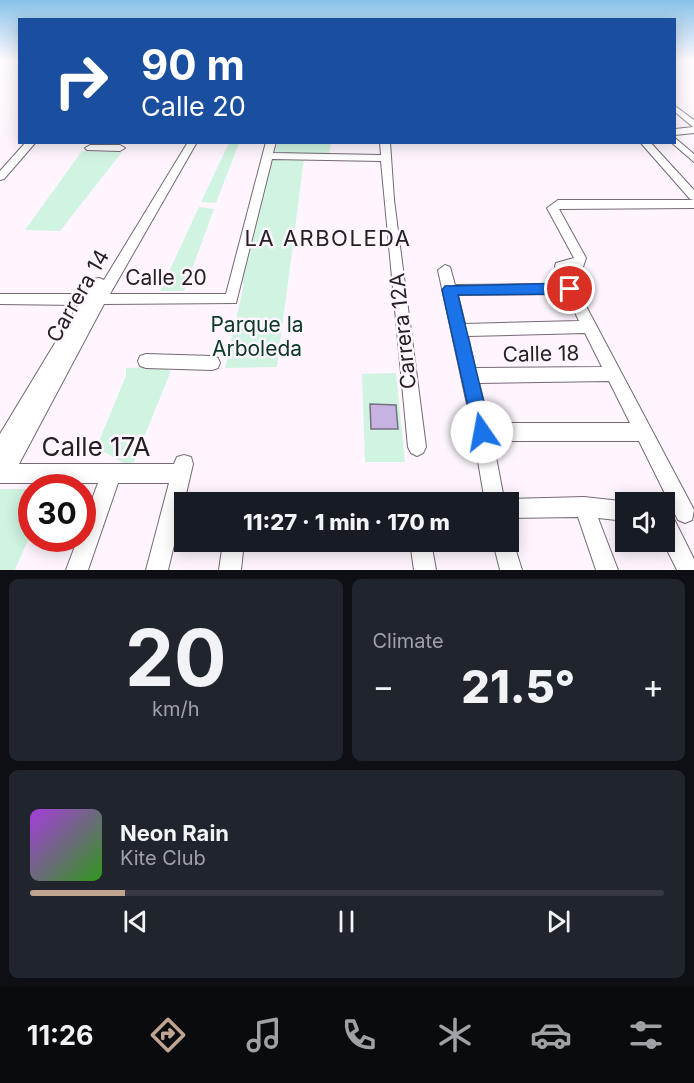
<!DOCTYPE html>
<meta charset="utf-8">
<style>
:root{--surface:#171b24;--page:#20242c;--text:#f1f3f6;--muted:#9ea1a6;--line:#363941;--accent:#c1a490}
body{margin:0;font-family:Inter,sans-serif;background:var(--page);color:var(--text);height:100vh;display:flex;flex-direction:column;font-size:22px;white-space:nowrap}
*{box-sizing:border-box;margin:0}
p{font-size:20px;color:var(--muted)}
.icon{flex:none;width:33px;height:33px;fill:none;stroke:currentColor;stroke-width:2;stroke-linecap:round;stroke-linejoin:round}
.map{position:relative;height:570px;overflow:hidden}
.sheet{display:flex;flex-direction:column;gap:9px;padding:9px;background:#0d0f14;flex:1}
.sheet>*{flex:none}
.top-card{position:absolute;left:18px;top:18px;width:658px;height:126px;border-radius:0px;box-shadow:0 3px 15px #0003;background:#1a4fa0;color:#fff;overflow:hidden}
.fabs{position:absolute;left:615px;top:492px;display:grid;gap:12px}
.fabs a{display:grid;place-items:center;width:60px;height:60px;border-radius:0px;background:var(--surface);box-shadow:0 3px 15px #0003;font-size:30px}
.speed{position:absolute;left:18px;top:474px;display:flex;gap:12px;font-size:30px;font-weight:700;text-align:center}
.speed>*{display:grid;place-content:center;width:78px;height:78px;border-radius:50%;background:var(--surface);box-shadow:0 3px 15px #0003;line-height:1}
.speed .limit{border:9px solid #d22;background:#fff;color:#111}
.pin{position:absolute;display:grid;place-items:center;width:51px;height:51px;color:#fff;margin:-26px;border:3px solid #fff;border-radius:50%;box-shadow:0 2px 6px #0007}
.me{position:absolute;width:66px;margin:-33px;rotate:348deg;stroke-linejoin:round;filter:drop-shadow(0 0 4px #0008)}
.turn{display:flex;align-items:center;gap:21px;height:126px;padding:0 24px;font-size:27px}
.turn .icon{width:78px;height:78px;stroke-width:2.5}
.turn b{display:block;font-size:42px;line-height:51px}
.big{font-size:45px;font-weight:800;line-height:1.1}
.sheet .widget{flex:1;display:flex;flex-direction:column;justify-content:center;gap:9px;min-width:0;padding:0 21px;border-radius:9px;background:var(--page)}
.sheet .dial{align-items:center;gap:0}
.dial b{font-size:78px;line-height:1}
.song{display:flex;align-items:center;gap:18px}
.cover{width:72px;height:72px;border-radius:9px;background:linear-gradient(135deg,hsl(280 70% 55%),hsl(110 70% 35%))}
.played{height:6px;border-radius:3px;background:linear-gradient(90deg,var(--accent) 15%,var(--line) 15%)}
.keys{display:flex;justify-content:space-around;direction:ltr}
.heat{display:flex;justify-content:space-between;align-items:center;font-size:33px;direction:ltr}
.sheet .tiles{flex:1;display:grid;gap:9px;grid-template-columns:1fr 1fr}
.widget:last-child{grid-column:span 2}
.trip{position:absolute;left:174px;top:492px;width:345px;height:60px;border-radius:0px;background:var(--surface);box-shadow:0 3px 15px #0003;font-weight:800;line-height:60px;text-align:center}
.dock{display:flex;height:96px;justify-content:space-around;align-items:center;background:#090b0e;color:var(--muted)}
.dock .icon{width:42px;height:42px}
.dock .on{color:var(--accent)}
.dock b{font-size:27px;color:var(--text)}
.map>svg:first-child{display:block}
.green{fill:#d0f4e1}
.building{fill:#c7b3e2;stroke:#756f7e;stroke-width:1.5}
.lines{fill:none;stroke-linecap:round;stroke-linejoin:round}
.minor-casing{stroke:#756975;stroke-width:2}
.minor{fill:#fff;fill-rule:evenodd}
.route{fill:#1a73e8;stroke:#114b97;stroke-width:1.5}
.labels{text-anchor:middle;stroke-width:5;stroke-linejoin:round;paint-order:stroke}
.street-label{font-size:21px;fill:#252025;stroke:#fef5fe}
.park-label{font-size:21px;fill:#0b3926;stroke:#fef5fe}
.neighbourhood-label{font-size:22px;letter-spacing:1.5px;fill:#252025;stroke:#fef5fe}
.near-street-label{font-size:26px;fill:#252025;stroke:#fef5fe}
</style>
<div class="map">
<svg width="694" height="570" viewBox="0 0 694 570">
<rect width="100%" height="100%" fill="#fef5fe"/>
<path class="green" d="M229,143H239L216,203L201,202Z
M278,143H331L329,155L274,153Z
M82,151L122,152L60,231L25,230Z
M270,159H304L277,367L225,368L244,284L240,283Z
M199,207L214,209L184,291H160Z
M161,367L171,371L133,464L123,463L101,450L99,441L126,376V368Z
M396,373L405,462H365L362,374Z
M0,489H31V533L15,570H0Z"/>
<path class="building" d="M370,404L396,405L398,429H371Z"/>
<g class="lines">
<g class="minor-casing">
<path id="minor" d="M675,106L694,120V133L675,135V129L693,127L675,112Z
M675,138L694,154V162L672,143L675,142Z
M26,142H36L4,179L0,180V171Z
M188,142H197L110,294H226L266,142H276L273,153L381,155L380,142H390L394,200L426,447L423,453L417,456L411,453L408,447L381,161L272,159L236,303L104,304L19,464H174L177,457L184,455L191,457L193,464L180,520H184V540L175,541L168,570H146L169,483H118L88,570H66L78,538H82V526L98,483H0V434L78,305L0,304V294H85L94,279L99,278L104,280Z
M640,142H650L694,190V200L690,199Z
M90,145H120L125,148L120,151L87,150L85,148Z
M558,200H694V208L559,209L586,258L583,267L569,270L577,289L692,506L694,510L692,520L685,523L678,520L639,441H493L504,499L584,497L630,502H626V521L598,518L618,570H596L578,517L508,518V502H485L473,432L438,270L445,265L450,267L455,285L561,284L555,266L556,263L574,258L547,208ZM566,294L579,321L465,324L458,295ZM585,333L602,367L475,368L468,336ZM609,381L630,423H489L479,383Z
M146,354L212,356L218,358L220,363L218,368L212,370L146,368L140,366L138,361L140,356Z
M664,510L671,513L694,559V570H677L663,542Z
M508,533L511,535L522,570H500L493,542H508Z
M223,542H244L241,570H219Z
M410,542H431L436,570H414Z"/>
</g>
<use href="#minor" class="minor"/>
</g>
<linearGradient id="sky" x2="0" y2="1"><stop stop-color="#88c2e9"/><stop offset="0.43" stop-color="#fffaff"/><stop offset="1" stop-color="#fffaff" stop-opacity="0"/></linearGradient>
<rect width="694" height="141" fill="url(#sky)"/>
<path class="route" d="M570,283L577,289L570,294L458,295L491,432L488,438L482,441L475,438L442,290L445,286Z"/>
<g class="labels">
<g class="street-label">
<text x="166" y="285">Calle 20</text>
<text transform="translate(78 296) rotate(-60)" y="7">Carrera 14</text>
<text transform="translate(403 331) rotate(-96)" y="7">Carrera 12A</text>
<text transform="translate(541 354) rotate(-1)" y="7">Calle 18</text>
</g>
<g class="park-label">
<text x="257" y="332">Parque la<tspan x="257" dy="24">Arboleda</tspan></text>
</g>
<g class="neighbourhood-label">
<text x="328" y="246">LA ARBOLEDA</text>
</g>
<g class="near-street-label">
<text x="96" y="456">Calle 17A</text>
</g>
</g>
</svg>
<div class="fabs">
<a><svg class="icon" aria-label="sound" viewBox="0 0 24 24"><path d="M4 9h4l5-4v14l-5-4H4zM17 9q2 3 0 6"/></svg></a>
</div>
<div class="speed"><div class="limit">30</div></div>
<div class="pin" style="left:570px;top:289px;background:#d93025"><svg class="icon" aria-label="arrive" viewBox="0 0 24 24"><path d="M6 21V4h12l-3 4 3 4H6"/></svg></div>
<svg class="me" style="left:482px;top:432px" viewBox="-20 -20 40 40"><circle r="19" fill="#fff"/><path d="M0-13L10 11 0 6-10 11z" fill="#1a73e8"/></svg>
<div class="trip">11:27 · 1 min · 170 m</div>
<div class="top-card">
<div class="turn"><svg class="icon" aria-label="right" viewBox="0 0 24 24"><path d="M7 20v-9h11M14 6l5 5-5 5"/></svg><div><b>90 m</b>Calle 20</div></div>
</div>
</div>
<section class="sheet">
<div class="tiles">
<div class="widget dial"><b>20</b><p>km/h</p></div>
<div class="widget"><p>Climate</p>
<div class="heat"><a>−</a><b class="big">21.5°</b><a>+</a></div>
</div>
<div class="widget">
<div class="song"><i class="cover"></i><div><b>Neon Rain</b><p>Kite Club</p></div></div>
<div class="played"></div>
<div class="keys"><svg class="icon" aria-label="previous" viewBox="0 0 24 24"><path d="M18 5L8 12l10 7zM5 5v14"/></svg><svg class="icon" aria-label="pause" viewBox="0 0 24 24"><path d="M8 5v14M16 5v14"/></svg><svg class="icon" aria-label="next" viewBox="0 0 24 24"><path d="M6 5l10 7-10 7zM19 5v14"/></svg></div>
</div>
</div>
</section>
<nav class="dock">
<b>11:26</b>
<svg class="icon on" aria-label="directions" viewBox="0 0 24 24"><path d="M12 3l9 9-9 9-9-9zM9 14v-3h6M13 9l2 2-2 2"/></svg>
<svg class="icon" aria-label="music" viewBox="0 0 24 24"><path d="M9 18V5l10-2v13"/><circle cx="6" cy="18" r="3"/><circle cx="16" cy="16" r="3"/></svg>
<svg class="icon" aria-label="phone" viewBox="0 0 24 24"><path d="M5 4h4l2 5-3 2q2 4 5 5l2-3 5 2v4C11 20 4 13 5 4z"/></svg>
<svg class="icon" aria-label="climate" viewBox="0 0 24 24"><path d="M12 3v18M4 7l16 10M4 17L20 7"/></svg>
<svg class="icon" aria-label="car" viewBox="0 0 24 24"><path d="M5 17H2v-5l4-1 3-4h7l3 4 3 1v5h-3M9 17h6M6 11h13"/><circle cx="7" cy="17" r="2"/><circle cx="17" cy="17" r="2"/></svg>
<svg class="icon" aria-label="filters" viewBox="0 0 24 24"><path d="M4 7h16M4 17h16"/><circle cx="9" cy="7" r="2"/><circle cx="15" cy="17" r="2"/></svg>
</nav>
